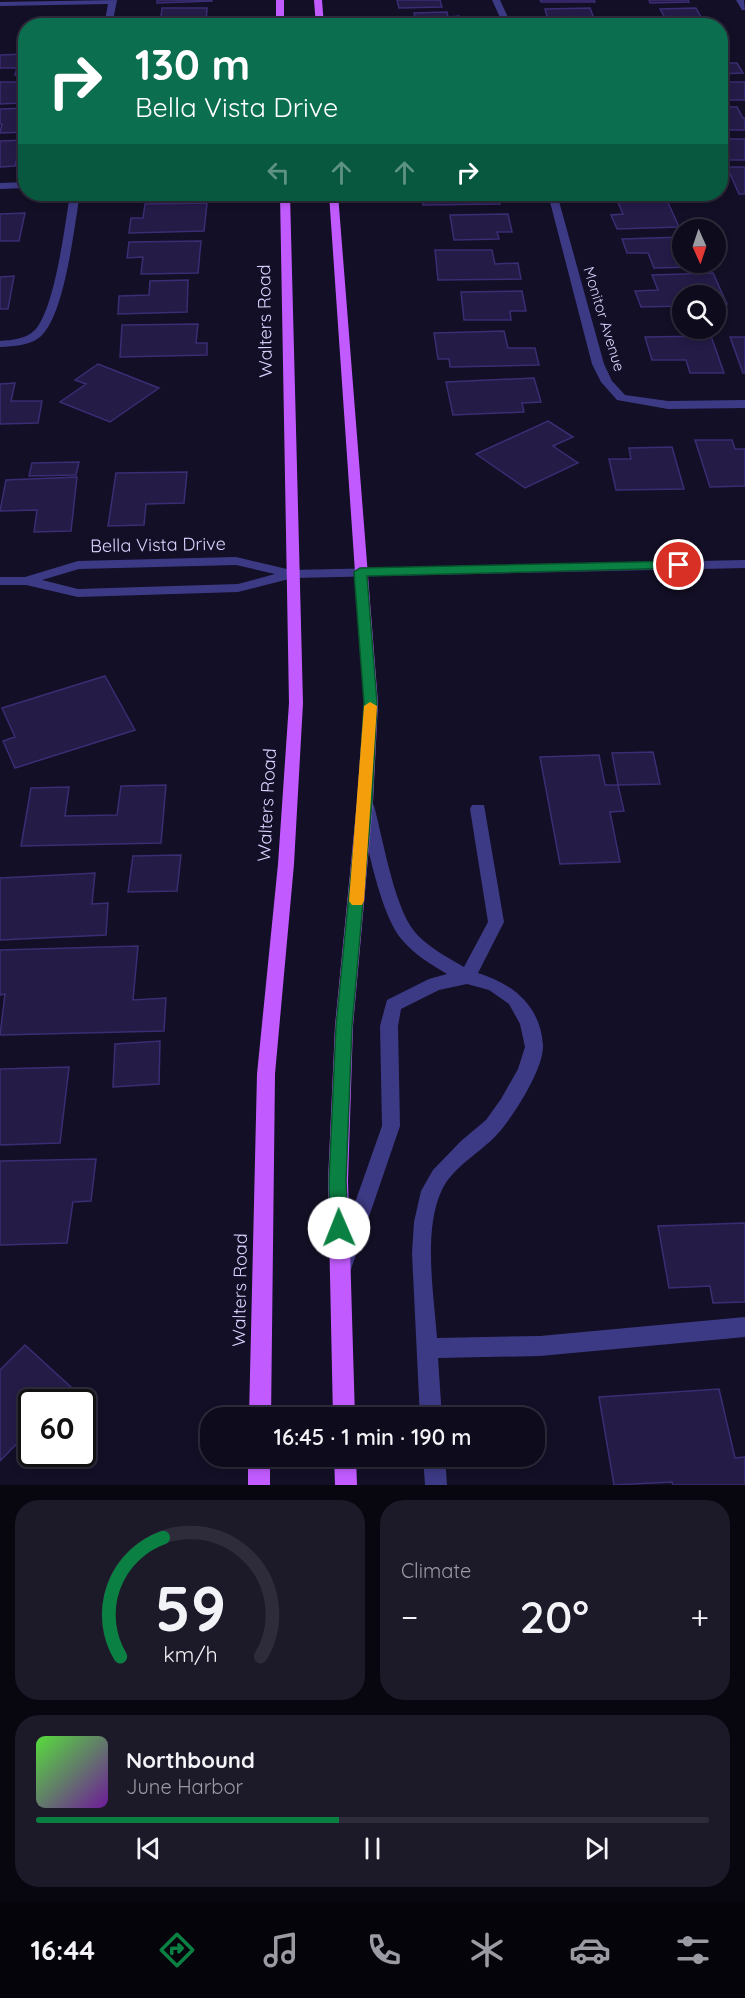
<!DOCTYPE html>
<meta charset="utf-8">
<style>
:root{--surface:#0e0b1c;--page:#1c1929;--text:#f1f3f6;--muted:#9b9ba3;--line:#2e2b3b;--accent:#0b8043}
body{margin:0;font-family:Quicksand,sans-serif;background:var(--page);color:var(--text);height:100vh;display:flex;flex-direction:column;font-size:22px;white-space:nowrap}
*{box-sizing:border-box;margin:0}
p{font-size:20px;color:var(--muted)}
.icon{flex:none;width:33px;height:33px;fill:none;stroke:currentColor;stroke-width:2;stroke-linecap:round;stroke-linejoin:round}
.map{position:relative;height:1485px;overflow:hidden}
.details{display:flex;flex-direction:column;gap:15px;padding:15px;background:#08060f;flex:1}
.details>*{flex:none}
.banner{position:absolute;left:18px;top:18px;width:710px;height:183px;border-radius:24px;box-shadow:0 3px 9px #0003,0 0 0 2px var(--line);background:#0b6e4f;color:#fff;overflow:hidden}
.needle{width:39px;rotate:177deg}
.fabs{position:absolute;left:672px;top:219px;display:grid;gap:12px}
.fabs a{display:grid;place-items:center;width:54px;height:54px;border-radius:50%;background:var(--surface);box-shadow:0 3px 9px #0003,0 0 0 2px var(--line);font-size:30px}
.speed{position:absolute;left:18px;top:1389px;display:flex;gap:12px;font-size:30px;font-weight:700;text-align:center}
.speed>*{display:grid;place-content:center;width:78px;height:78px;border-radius:50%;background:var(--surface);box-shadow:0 3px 9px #0003,0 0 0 2px var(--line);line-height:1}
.speed .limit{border:3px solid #111;border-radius:9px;background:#fff;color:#111}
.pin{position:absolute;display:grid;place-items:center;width:51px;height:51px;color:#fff;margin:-26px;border:3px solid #fff;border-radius:50%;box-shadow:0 2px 6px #0007}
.me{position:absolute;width:66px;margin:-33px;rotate:359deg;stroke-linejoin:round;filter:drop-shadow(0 0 4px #0008)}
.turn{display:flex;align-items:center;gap:21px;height:126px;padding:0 18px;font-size:27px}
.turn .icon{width:78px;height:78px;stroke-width:2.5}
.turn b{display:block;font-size:42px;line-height:51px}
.lanes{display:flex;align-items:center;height:57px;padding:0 18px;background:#0003;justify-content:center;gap:30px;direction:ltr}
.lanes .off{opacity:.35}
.big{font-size:45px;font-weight:600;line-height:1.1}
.details .widget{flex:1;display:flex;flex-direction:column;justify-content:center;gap:9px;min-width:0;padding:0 21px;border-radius:24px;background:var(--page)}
.details .dial{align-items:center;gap:0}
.dial svg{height:156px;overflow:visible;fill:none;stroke:var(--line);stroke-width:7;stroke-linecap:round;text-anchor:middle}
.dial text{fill:var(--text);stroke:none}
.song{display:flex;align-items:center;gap:18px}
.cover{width:72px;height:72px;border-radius:9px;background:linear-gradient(135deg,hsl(110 70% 55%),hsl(280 70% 35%))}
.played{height:6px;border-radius:3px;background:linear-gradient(90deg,var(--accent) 45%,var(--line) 45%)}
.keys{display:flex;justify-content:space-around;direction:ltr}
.heat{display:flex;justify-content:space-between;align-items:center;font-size:33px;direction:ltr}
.details .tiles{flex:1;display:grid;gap:15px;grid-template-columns:1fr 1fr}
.widget:last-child{grid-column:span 2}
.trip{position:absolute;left:200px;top:1407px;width:345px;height:60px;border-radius:24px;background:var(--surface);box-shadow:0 3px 9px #0003,0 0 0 2px var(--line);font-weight:600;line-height:60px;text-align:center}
.menu{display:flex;height:96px;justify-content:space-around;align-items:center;background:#06040b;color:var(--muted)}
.menu .icon{width:42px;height:42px}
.menu .active{color:var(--accent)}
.menu b{font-size:27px;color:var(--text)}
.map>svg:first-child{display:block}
.building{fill:#241b47;stroke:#3b2d73;stroke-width:1.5}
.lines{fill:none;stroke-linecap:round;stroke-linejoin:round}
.minor{fill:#3d3a85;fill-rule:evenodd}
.major{fill:#c25bff;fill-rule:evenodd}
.route{fill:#0b8043;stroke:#07532c;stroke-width:1.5}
.slow{fill:#f59e0b}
.labels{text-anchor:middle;stroke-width:6;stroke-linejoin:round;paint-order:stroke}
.far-street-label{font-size:15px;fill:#d9d4ff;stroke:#130f26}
.street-label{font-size:18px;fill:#d9d4ff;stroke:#130f26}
</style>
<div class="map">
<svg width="745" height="1485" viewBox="0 0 745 1485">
<rect width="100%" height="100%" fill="#130f26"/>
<path class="building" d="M157,0H212V1L157,3Z
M397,0H440L442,7L399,8Z
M540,0H594L595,2H541Z
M649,0H688L689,2L650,3Z
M162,8H207L206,25L160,26Z
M590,8L596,24H562L561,20H548L545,9Z
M696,8L705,24L669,25L660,9Z
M447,12L448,17L459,16L462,26H417L414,13Z
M30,23H73L72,26H29Z
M720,52L726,63H737L743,73L720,74Z
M26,54V75H15L17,68H0V55Z
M0,82H26V94H22L20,103L0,104Z
M720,82H745V100H720Z
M720,107H737L743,118H745V130H720Z
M26,108V132L0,133L2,124H0V109Z
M720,139H745V160H720Z
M26,140V153H18L15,166L0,167V141Z
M727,167H745V194H739Z
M138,194H215L137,197Z
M421,194H498L500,204L423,205Z
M666,198L679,227L617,229L611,215L623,214L617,200Z
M207,203L204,231L129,233L131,218H143L145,204Z
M25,213L19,241H0V214Z
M508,214L512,232H497L499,239L454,240L450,215Z
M682,237V262H693L695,267L654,268L648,253H627L622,239Z
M201,241L198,273L141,274L143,257L127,258L129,242Z
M435,250H492L495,264L518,263L521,279L438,280Z
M713,273L727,304L716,305V296H682V306L641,307L635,291L658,290L652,275Z
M14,276L8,309H0V277Z
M188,280L187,312L118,314L119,296L149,295L150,281Z
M522,291L526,311H510L511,320H464L461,292Z
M198,324L196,343H207V355L120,357L122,325Z
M504,331L508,348H535L539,365L450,367L449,359H438L434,333Z
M711,336L724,373H690L686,360H652L645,337Z
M730,337H745V373H743Z
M98,364L159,388L110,422L60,402L86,384L75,380Z
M534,378L541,402L522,403L524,412L453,415L446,382Z
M15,383L11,401H42L38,423L0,424V384Z
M548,421L573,437L553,446L578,463L525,488L476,454Z
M695,440H732L735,449H745V486L710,487Z
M672,447L684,489L616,490L609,459H631L629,448Z
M79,462L76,475L29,476L32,463Z
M187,472L184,503L146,504L144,525L108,526L116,473Z
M77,477L71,531L34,532L37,510L0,511L6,480Z
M105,676L135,730L15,768L3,741L15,737L2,708Z
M653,752L660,784L618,785L612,753Z
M599,755L605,785H618L624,811L610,812L620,862L560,864L540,757Z
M166,785L161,843L21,846L31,788L69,787L65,816L117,815L121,786Z
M181,855L177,891L128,892L133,856Z
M95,873L92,904L108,903L106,935L0,940V878Z
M138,946L133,1000L166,998L164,1031L0,1035L5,994L0,995V950Z
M160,1041L159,1084L113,1087L115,1044Z
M69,1067L60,1143L0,1145V1069Z
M96,1159L91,1201L73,1202L67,1243L0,1245V1161Z
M745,1223V1302L713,1303L710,1286L669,1288L658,1226Z
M25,1345L71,1387L56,1402H32V1428L0,1461V1370Z
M719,1389L735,1458L745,1457V1485H673L672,1482L614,1485L599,1397Z"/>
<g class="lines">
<path class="minor" d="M117,0L112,26H104L108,4L0,6V2Z
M492,0H500L512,26H504Z
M736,0H744L745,10H742Z
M26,182V188L0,189V183Z
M70,194H80C74,227 65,316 40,337C29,346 14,346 0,347V341C12,340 26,339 35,330C55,308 65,225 70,194Z
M548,194H557L604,364L612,381L625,395L668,401L745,400V408L668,409L617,400L601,382L592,364Z
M236,557L291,570L745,560V568L293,578L238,592L78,597L26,585H0V577H25L78,561ZM236,565L275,574L238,584L78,589L42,580L79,569Z
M366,800L372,802L374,806C383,839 394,906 414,931C426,946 447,957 464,967L488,922L470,809L472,805H484L504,922L478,973C513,984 540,1005 543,1045C544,1068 515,1113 501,1130C483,1152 452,1166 441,1192C423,1232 434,1295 437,1338L540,1336L745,1317V1337L540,1356L438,1358L442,1418H420L412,1253L414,1222L421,1191L433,1170L461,1141L486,1120L501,1099L518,1069L525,1047L520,1024L509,1004L489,990L467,984L439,990L401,1009L398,1026L400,1126L350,1272L343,1274L336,1272L333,1265L382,1126L380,1026L387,1000L429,979L447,974C432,965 415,955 403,941C380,916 367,841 358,806L360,802Z
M423,1456H445L447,1485H425Z"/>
<path class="major" d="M276,0H284V26H276Z
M314,0H322L324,26H316Z
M280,194H290L303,703L294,864L275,1074L271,1418H249L257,1074L278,864L289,703Z
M329,194H338L378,703L373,802L353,1026L348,1181L355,1418H333L328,1181L335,1026L357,802L364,703Z
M248,1456H270V1485H248Z
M334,1456H356L357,1485H335Z"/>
</g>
<path class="route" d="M679,561L685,565L683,568L367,576L377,703L372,802L352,1026L346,1181L348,1228L345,1234L339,1236L333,1234L330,1228L329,1181L336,1026L358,802L364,703L354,572L360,568Z"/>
<path class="slow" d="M370,702L377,706L364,901L362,905H352L349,901L364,706Z"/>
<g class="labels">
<g class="far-street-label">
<text transform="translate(604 319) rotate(73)" y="5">Monitor Avenue</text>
</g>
<g class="street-label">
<text transform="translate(265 321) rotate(-91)" y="6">Walters Road</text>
<text transform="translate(158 545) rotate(-1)" y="6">Bella Vista Drive</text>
<text transform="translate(267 805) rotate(-87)" y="6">Walters Road</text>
<text transform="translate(240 1290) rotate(-89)" y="6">Walters Road</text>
</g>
</g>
</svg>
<div class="fabs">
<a><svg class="needle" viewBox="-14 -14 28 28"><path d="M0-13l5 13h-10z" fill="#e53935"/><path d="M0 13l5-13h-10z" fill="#9b9ba3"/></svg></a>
<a><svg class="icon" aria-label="search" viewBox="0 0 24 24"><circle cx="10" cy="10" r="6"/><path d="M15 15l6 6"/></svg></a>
</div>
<div class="speed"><div class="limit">60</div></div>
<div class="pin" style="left:679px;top:565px;background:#d93025"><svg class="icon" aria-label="arrive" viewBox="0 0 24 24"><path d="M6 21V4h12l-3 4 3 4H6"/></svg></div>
<svg class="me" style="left:339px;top:1228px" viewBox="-20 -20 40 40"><circle r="19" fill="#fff"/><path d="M0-13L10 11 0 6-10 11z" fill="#0b8043"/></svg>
<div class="trip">16:45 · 1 min · 190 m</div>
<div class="banner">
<div class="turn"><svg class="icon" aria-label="right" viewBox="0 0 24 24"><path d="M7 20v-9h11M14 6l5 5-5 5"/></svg><div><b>130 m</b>Bella Vista Drive</div></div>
<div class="lanes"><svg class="icon off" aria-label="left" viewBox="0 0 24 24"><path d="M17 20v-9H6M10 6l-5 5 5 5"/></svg><svg class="icon off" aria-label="ahead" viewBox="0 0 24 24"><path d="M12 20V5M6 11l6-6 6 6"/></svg><svg class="icon off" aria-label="ahead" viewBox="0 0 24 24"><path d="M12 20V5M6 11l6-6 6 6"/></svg><svg class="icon" aria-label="right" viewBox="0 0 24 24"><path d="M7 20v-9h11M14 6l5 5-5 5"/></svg></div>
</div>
</div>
<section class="details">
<div class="tiles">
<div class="widget dial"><svg viewBox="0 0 100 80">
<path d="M14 69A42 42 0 1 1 86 69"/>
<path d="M14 69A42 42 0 0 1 36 8" stroke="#0b8043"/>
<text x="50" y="56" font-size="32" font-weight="700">59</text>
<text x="50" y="72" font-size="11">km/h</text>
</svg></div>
<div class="widget"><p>Climate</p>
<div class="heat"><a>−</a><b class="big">20°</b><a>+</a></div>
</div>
<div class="widget">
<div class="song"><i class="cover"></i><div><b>Northbound</b><p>June Harbor</p></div></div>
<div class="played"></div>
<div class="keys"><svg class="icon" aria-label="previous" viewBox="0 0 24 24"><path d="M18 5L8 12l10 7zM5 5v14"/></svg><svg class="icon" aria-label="pause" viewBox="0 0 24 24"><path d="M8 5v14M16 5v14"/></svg><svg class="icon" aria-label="next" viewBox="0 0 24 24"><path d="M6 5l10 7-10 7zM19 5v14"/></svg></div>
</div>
</div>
</section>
<nav class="menu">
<b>16:44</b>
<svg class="icon active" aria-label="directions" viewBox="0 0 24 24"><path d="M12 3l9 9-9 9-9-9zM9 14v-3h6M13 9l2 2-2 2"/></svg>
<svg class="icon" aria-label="music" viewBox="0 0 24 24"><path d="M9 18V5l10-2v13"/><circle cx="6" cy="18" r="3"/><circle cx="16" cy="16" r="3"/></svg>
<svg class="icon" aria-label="phone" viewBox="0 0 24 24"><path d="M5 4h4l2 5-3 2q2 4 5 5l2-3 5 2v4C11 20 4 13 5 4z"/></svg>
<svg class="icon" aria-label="climate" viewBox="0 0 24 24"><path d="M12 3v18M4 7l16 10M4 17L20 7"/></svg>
<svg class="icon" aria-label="car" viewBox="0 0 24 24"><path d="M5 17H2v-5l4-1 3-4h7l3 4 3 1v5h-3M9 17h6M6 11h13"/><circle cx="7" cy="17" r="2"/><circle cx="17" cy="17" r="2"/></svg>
<svg class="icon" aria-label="filters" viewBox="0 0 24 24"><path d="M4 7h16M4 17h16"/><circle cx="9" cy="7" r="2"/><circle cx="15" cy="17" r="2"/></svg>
</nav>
